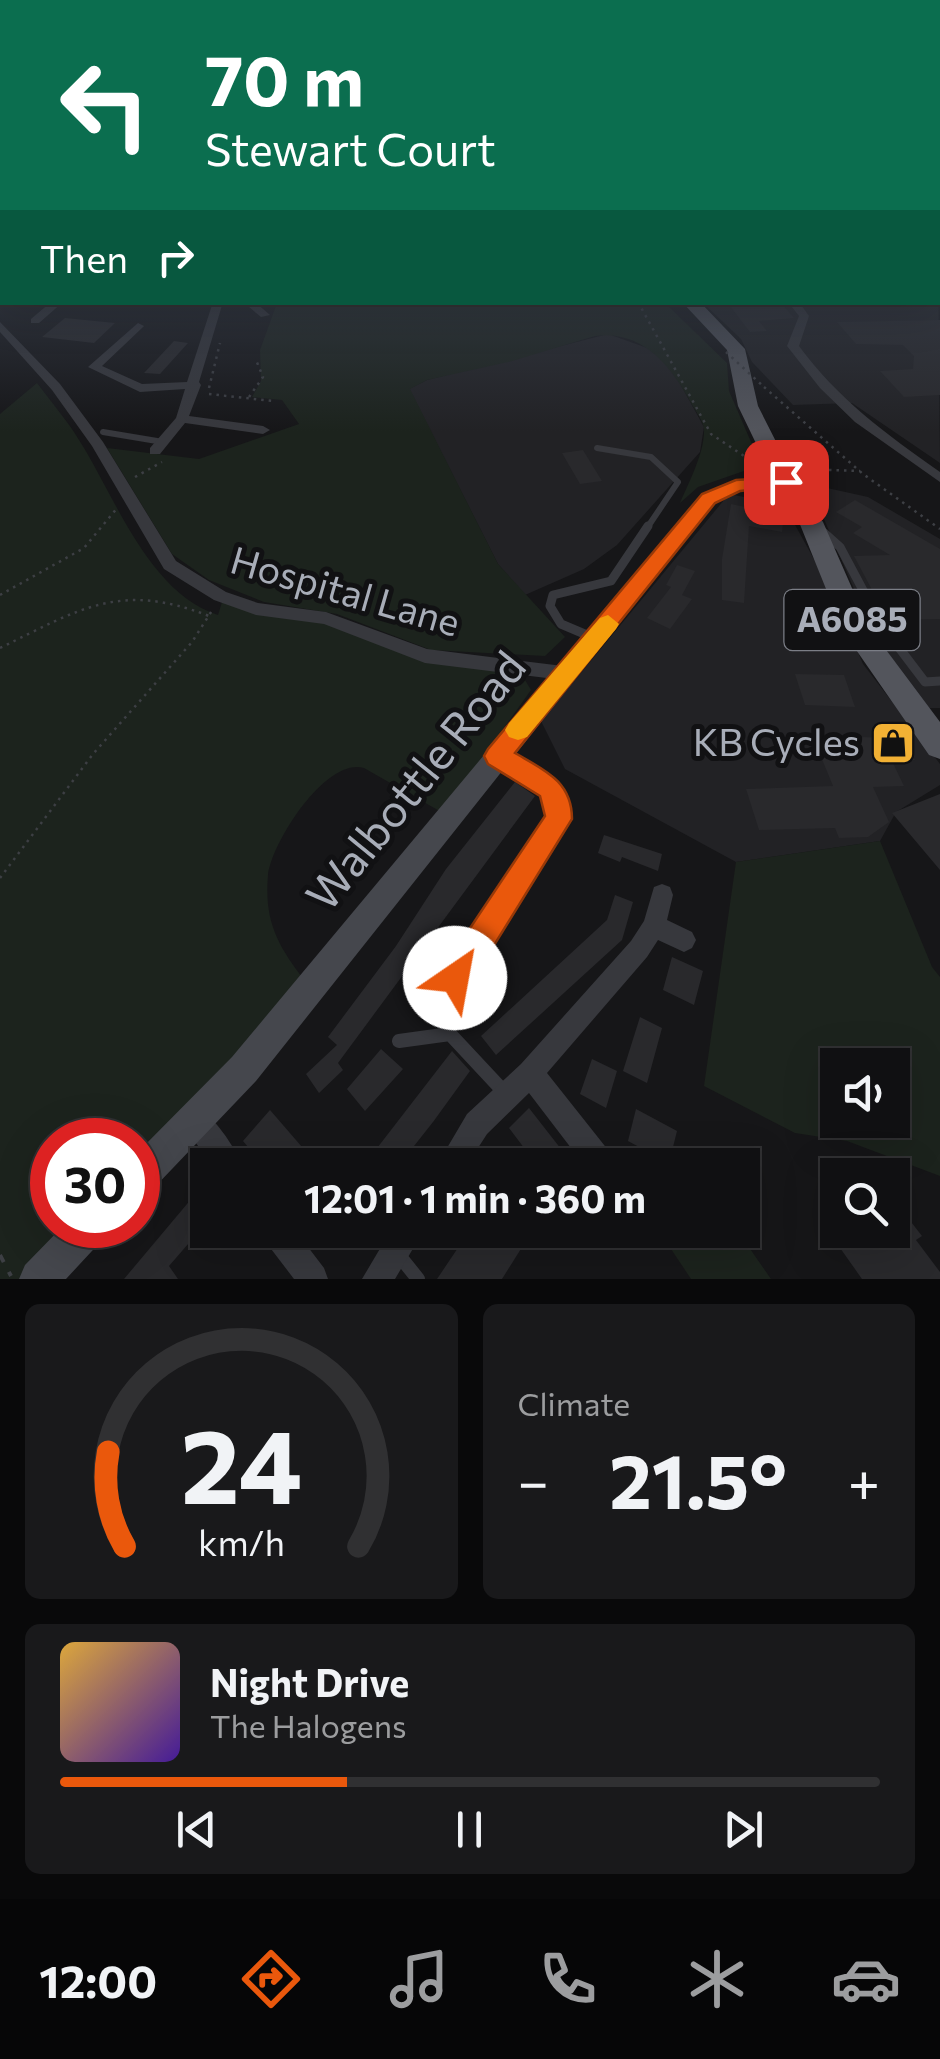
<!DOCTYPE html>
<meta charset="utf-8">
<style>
:root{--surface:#101012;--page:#19191b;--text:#f1f3f6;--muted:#9c9d9f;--line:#303032;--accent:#ea580c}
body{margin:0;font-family:Commissioner,sans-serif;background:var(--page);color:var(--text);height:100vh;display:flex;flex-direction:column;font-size:38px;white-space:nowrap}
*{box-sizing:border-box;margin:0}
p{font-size:32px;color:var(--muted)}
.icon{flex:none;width:55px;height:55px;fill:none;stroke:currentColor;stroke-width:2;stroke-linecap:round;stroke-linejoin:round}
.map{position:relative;height:1279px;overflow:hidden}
.details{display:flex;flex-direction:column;gap:25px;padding:25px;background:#09090a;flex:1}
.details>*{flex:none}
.hud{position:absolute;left:0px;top:0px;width:940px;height:305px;box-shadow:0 10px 40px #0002,0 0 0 2px var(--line);background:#0b6e4f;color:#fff;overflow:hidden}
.buttons{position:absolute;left:820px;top:1048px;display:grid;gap:20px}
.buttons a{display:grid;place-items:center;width:90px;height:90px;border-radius:0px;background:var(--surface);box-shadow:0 10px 40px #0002,0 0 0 2px var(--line);font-size:50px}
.speed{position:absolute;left:30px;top:1118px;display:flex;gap:20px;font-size:50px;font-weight:700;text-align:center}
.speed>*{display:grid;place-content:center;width:130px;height:130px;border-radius:50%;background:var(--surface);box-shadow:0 10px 40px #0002,0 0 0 2px var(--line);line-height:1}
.speed .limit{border:15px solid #d22;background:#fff;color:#111}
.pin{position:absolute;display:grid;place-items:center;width:85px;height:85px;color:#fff;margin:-42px;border-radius:20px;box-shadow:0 5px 15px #0006}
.me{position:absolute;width:110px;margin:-55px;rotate:33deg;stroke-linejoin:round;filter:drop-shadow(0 0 8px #0008)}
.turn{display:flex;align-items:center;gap:35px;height:210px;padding:0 40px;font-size:45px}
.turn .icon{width:130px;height:130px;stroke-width:2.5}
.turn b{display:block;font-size:70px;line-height:85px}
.then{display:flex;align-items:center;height:95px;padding:0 40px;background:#0003;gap:20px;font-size:38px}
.big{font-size:75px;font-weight:700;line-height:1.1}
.details .widget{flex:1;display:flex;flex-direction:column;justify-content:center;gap:15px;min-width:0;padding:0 35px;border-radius:15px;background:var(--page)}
.details .dial{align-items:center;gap:0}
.dial svg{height:260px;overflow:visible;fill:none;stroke:var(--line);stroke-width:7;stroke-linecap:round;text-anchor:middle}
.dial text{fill:var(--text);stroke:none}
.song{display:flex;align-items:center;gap:30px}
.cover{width:120px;height:120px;border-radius:15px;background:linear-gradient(135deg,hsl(40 70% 55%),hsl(260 70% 35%))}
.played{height:10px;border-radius:5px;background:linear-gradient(90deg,var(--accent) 35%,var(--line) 35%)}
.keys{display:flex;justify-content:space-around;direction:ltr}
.heat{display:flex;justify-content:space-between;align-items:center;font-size:55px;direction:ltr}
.details .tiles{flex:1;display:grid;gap:25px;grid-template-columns:1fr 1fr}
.widget:last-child{grid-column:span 2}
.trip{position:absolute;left:190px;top:1148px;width:570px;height:100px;border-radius:0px;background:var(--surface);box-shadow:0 10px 40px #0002,0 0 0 2px var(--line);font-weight:700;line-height:100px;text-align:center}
.tab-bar{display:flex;height:160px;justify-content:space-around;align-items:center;background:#060607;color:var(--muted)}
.tab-bar .icon{width:70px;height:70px}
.tab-bar .selected{color:var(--accent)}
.tab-bar b{font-size:45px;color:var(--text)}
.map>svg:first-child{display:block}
.built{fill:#222225}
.green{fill:#1c231d;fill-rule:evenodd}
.building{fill:#29292c}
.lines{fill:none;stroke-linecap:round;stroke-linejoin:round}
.path-far1{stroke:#3d3f44;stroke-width:2.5;stroke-dasharray:2.5 5;stroke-linecap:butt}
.path{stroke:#3d3f44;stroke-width:4;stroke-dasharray:8 11;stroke-linecap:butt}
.lane-far2{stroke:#37383d;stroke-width:6}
.lane-far1{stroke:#37383d;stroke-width:9}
.lane{stroke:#37383d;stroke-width:14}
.street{fill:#37383d;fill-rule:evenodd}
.secondary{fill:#45474d;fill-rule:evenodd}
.primary{fill:#53555c;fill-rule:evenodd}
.path-bridge{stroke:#3d3f44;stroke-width:2.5;stroke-dasharray:2.5 5;stroke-linecap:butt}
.route{fill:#ea580c;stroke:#983908;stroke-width:2.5}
.slow{fill:#f59e0b}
.labels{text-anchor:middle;stroke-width:10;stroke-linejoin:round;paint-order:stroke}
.shield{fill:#111113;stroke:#7b7e86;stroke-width:2.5}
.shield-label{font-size:35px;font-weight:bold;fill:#a8adb8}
.street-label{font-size:38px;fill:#a8adb8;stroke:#111113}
.poi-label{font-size:38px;fill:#a8adb8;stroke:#111113;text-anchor:end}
.near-street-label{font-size:45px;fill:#a8adb8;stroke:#111113}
</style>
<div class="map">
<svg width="940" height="1279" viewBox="0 0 940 1279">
<rect width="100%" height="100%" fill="#161618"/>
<path class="built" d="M938,252L940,463L852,403L793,405L752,362L741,339L703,303L938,302Z
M608,334L653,350L672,369L704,427L700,452L617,545L584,569L525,595L498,564L409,389L427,380Z
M809,484L868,497L940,539V708H924L869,624Z
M729,494L784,505L830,588L863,664L940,764V785L896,812L880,841L736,862L565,769L541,721Z"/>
<path class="green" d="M664,302L727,363L729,391L761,465L698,487L680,503C689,482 705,452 704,429C703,420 694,409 690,401C670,365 642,330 595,336L512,361L427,380L410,389L498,564L565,637L545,656L431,650L337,614L264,602L209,580L172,554L107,448L199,459L299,424L282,400L252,397L261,381L260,350L277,303Z
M37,383C51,402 67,420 79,440C116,498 148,592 218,615L222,602L320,622L525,680L531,690L443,813L364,768C326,757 272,842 268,875C264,922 278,946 305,981L138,1169V1140H52V1225H77L20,1279H0V414Z
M880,841L932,967L940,977V1176L847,1141L795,1133L704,1086L736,862ZM838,1065H892V1120H838Z
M692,1230H737L771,1279H691L671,1249Z"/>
<path class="building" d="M727,302H780L794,318L759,321L767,331L750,332Z
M65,318L115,323L94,343L42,337Z
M940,320V395L904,397L880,371L913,369L914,356L903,345L856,344L837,322Z
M174,341L188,343L160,374L144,373Z
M583,450L602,481L580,484L562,453Z
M855,500L940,549V619L888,620L854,556L890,555L853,533L862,527L836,512Z
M731,504L784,515L782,532L749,526L744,603L722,600V559Z
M677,565L695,571L682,595L692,599L670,629L647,618L671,587L666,585Z
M795,674L844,675L855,707L805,705Z
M878,724H895L915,760L892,761L904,786L873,787L889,822L868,837L839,838L835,828L759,830L746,789L833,786L812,735L886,738Z
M515,782L535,796L338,1063L343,1070L319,1093L306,1074L337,1045L328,1037L396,946L446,869Z
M940,794V870L892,813Z
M604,835L662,854L658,871L622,857L620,862L598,853Z
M615,895L633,902L622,940L496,1055L481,1036L607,920Z
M672,957L703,971L694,1005L663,990Z
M640,1017L662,1028L647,1083L623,1071Z
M381,1049L403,1069L365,1111L347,1089Z
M452,1051L470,1071L433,1122L399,1165H364Z
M592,1059L617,1071L606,1108L580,1094Z
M529,1108L561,1149L575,1165H537L509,1128Z
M636,1109L677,1131L669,1163L628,1141Z
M270,1110L302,1147L287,1165H263L243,1141Z
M208,1179V1221L169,1266L178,1279H124Z
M901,1209L922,1236L916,1240L940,1272V1279H862L838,1245L855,1230H892V1216Z
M470,1230H524L529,1236L502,1279H437Z"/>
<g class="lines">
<path class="path-far1" d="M638,302L711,434L759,466
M764,387L863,474L940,529
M209,388L220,343
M209,394L273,401
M249,397L263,377L256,360
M799,469L860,471
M135,477L162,462
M0,595L84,548L118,507
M0,648C80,609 120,581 209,616
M0,878L93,754L192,642L213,609"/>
<path class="path" d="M451,999L454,1020
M0,1255L11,1276"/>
<path class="lane-far2" d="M103,432L163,442
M597,448L651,457L678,482L647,528"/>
<path class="lane-far1" d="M821,530L840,547L881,624L925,682L940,681
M594,638L561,624L550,606L553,595L611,581L648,526"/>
<path class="lane" d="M399,1041L450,1034L505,1093
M398,1254L418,1279"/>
<path class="street" d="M51,302H63L39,323H31V319Z
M213,302H223L199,382L201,385L189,416L263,426L270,430L263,434L185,423L160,454H150V448L176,418L185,389L140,392L88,367L138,323L144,326L142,328L102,366L142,384L187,382Z
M243,302H255L270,315L261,317Z
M788,302H799L809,316L799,346C837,398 887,435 940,472V482L855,422L820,388L787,346L799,316Z
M0,322L60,384L103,442L176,561L226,592L258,603L326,612L427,649L563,666L569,668L572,673L569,678L563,680L425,663L324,624L256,615L214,600L164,569L92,446L52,390L0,332Z
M497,748C531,760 564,780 569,819L464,987L455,990L446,987L443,978L446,969L547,817C544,776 504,782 487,756L490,750Z
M662,884L670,887L673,895L667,920L692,932L696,940L692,948L684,952L658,940L647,957L547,1073L612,1155L616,1165H584L529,1093L487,1134L467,1165H437L467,1114L521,1064L631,941L644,921L654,887Z
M195,1107C214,1115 234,1146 242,1165H211L181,1121L185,1111Z
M261,1230H295L324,1268L328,1279H294L265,1241Z
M391,1230H424L395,1279H362Z"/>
<path class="secondary" d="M786,477L792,479V487L739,491L715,503L256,1081L151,1191L138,1196V1152L232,1057L701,495L736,480Z
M64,1225H110L104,1238L66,1279H19L25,1265Z"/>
<path class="primary" d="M682,302H700L745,349L758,406L797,483L823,522L869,627L940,722V759L929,755L843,631L799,522L775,483L738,406L727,350Z"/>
<path class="path-bridge" d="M726,352L764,387"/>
</g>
<linearGradient id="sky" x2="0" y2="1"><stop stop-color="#0c0c0d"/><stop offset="0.58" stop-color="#363c48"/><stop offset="1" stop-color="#363c48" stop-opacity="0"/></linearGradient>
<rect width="940" height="431" fill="url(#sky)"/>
<path class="route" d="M786,477L795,482L792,486L740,491L715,503L515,753C544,770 572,781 572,819L467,989L455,994L444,989L439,978L444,967L545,816L540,796L488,764L484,756L488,749L702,494L736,480Z"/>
<path class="slow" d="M608,615L619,624L616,629L527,737L518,740L509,737L505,730L509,723L600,618Z"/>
<defs>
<g id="shop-square" transform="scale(2.25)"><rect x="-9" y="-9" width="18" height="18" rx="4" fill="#f2b134" stroke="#111113"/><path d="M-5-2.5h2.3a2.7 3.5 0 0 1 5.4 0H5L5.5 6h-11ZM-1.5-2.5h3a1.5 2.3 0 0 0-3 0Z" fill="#111"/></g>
</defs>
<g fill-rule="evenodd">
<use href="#shop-square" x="893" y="743"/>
</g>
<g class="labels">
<rect class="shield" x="784.5" y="590" width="135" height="60" rx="8"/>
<g class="shield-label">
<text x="852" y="632">A6085</text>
</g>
<g class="street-label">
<text transform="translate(345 592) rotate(16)" y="13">Hospital Lane</text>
</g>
<g class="poi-label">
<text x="860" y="756">KB Cycles</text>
</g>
<g class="near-street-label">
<text transform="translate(416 781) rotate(-51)" y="16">Walbottle Road</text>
</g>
</g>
</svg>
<div class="buttons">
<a><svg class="icon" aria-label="sound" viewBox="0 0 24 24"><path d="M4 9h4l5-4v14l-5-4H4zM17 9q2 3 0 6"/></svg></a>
<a><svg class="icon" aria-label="search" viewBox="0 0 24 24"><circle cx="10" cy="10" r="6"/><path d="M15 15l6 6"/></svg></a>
</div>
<div class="speed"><div class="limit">30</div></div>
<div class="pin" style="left:786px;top:482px;background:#d93025"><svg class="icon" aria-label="arrive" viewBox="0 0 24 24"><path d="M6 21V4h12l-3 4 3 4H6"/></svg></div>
<svg class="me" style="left:455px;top:978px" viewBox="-20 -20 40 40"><circle r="19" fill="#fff"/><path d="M0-13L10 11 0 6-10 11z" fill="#ea580c"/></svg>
<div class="trip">12:01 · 1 min · 360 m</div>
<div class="hud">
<div class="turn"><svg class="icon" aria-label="left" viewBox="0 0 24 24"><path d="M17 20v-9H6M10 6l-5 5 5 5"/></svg><div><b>70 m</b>Stewart Court</div></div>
<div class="then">Then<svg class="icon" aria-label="right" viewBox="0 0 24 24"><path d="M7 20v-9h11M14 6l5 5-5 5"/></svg></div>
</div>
</div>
<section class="details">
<div class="tiles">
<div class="widget dial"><svg viewBox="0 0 100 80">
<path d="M14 69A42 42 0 1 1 86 69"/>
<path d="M14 69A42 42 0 0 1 9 40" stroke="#ea580c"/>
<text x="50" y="56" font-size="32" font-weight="700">24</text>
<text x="50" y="72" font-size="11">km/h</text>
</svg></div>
<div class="widget"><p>Climate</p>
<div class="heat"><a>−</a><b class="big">21.5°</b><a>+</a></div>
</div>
<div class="widget">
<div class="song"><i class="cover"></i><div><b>Night Drive</b><p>The Halogens</p></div></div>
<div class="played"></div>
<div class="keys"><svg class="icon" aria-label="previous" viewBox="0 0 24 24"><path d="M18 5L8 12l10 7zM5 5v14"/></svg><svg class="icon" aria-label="pause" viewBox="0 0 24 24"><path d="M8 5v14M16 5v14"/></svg><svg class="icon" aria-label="next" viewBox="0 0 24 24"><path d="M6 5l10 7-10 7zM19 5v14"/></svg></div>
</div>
</div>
</section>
<nav class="tab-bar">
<b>12:00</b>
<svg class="icon selected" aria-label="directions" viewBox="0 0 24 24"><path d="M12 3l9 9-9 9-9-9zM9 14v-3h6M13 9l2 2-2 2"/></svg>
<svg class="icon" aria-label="music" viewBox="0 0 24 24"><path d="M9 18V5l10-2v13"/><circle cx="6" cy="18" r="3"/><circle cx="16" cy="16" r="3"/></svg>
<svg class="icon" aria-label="phone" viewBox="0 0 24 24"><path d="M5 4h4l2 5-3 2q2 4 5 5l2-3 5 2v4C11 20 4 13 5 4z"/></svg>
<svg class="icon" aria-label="climate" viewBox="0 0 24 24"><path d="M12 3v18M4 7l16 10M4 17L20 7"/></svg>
<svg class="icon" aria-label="car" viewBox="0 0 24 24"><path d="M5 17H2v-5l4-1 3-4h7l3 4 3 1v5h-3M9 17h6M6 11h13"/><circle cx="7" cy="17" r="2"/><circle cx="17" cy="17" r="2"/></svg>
</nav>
